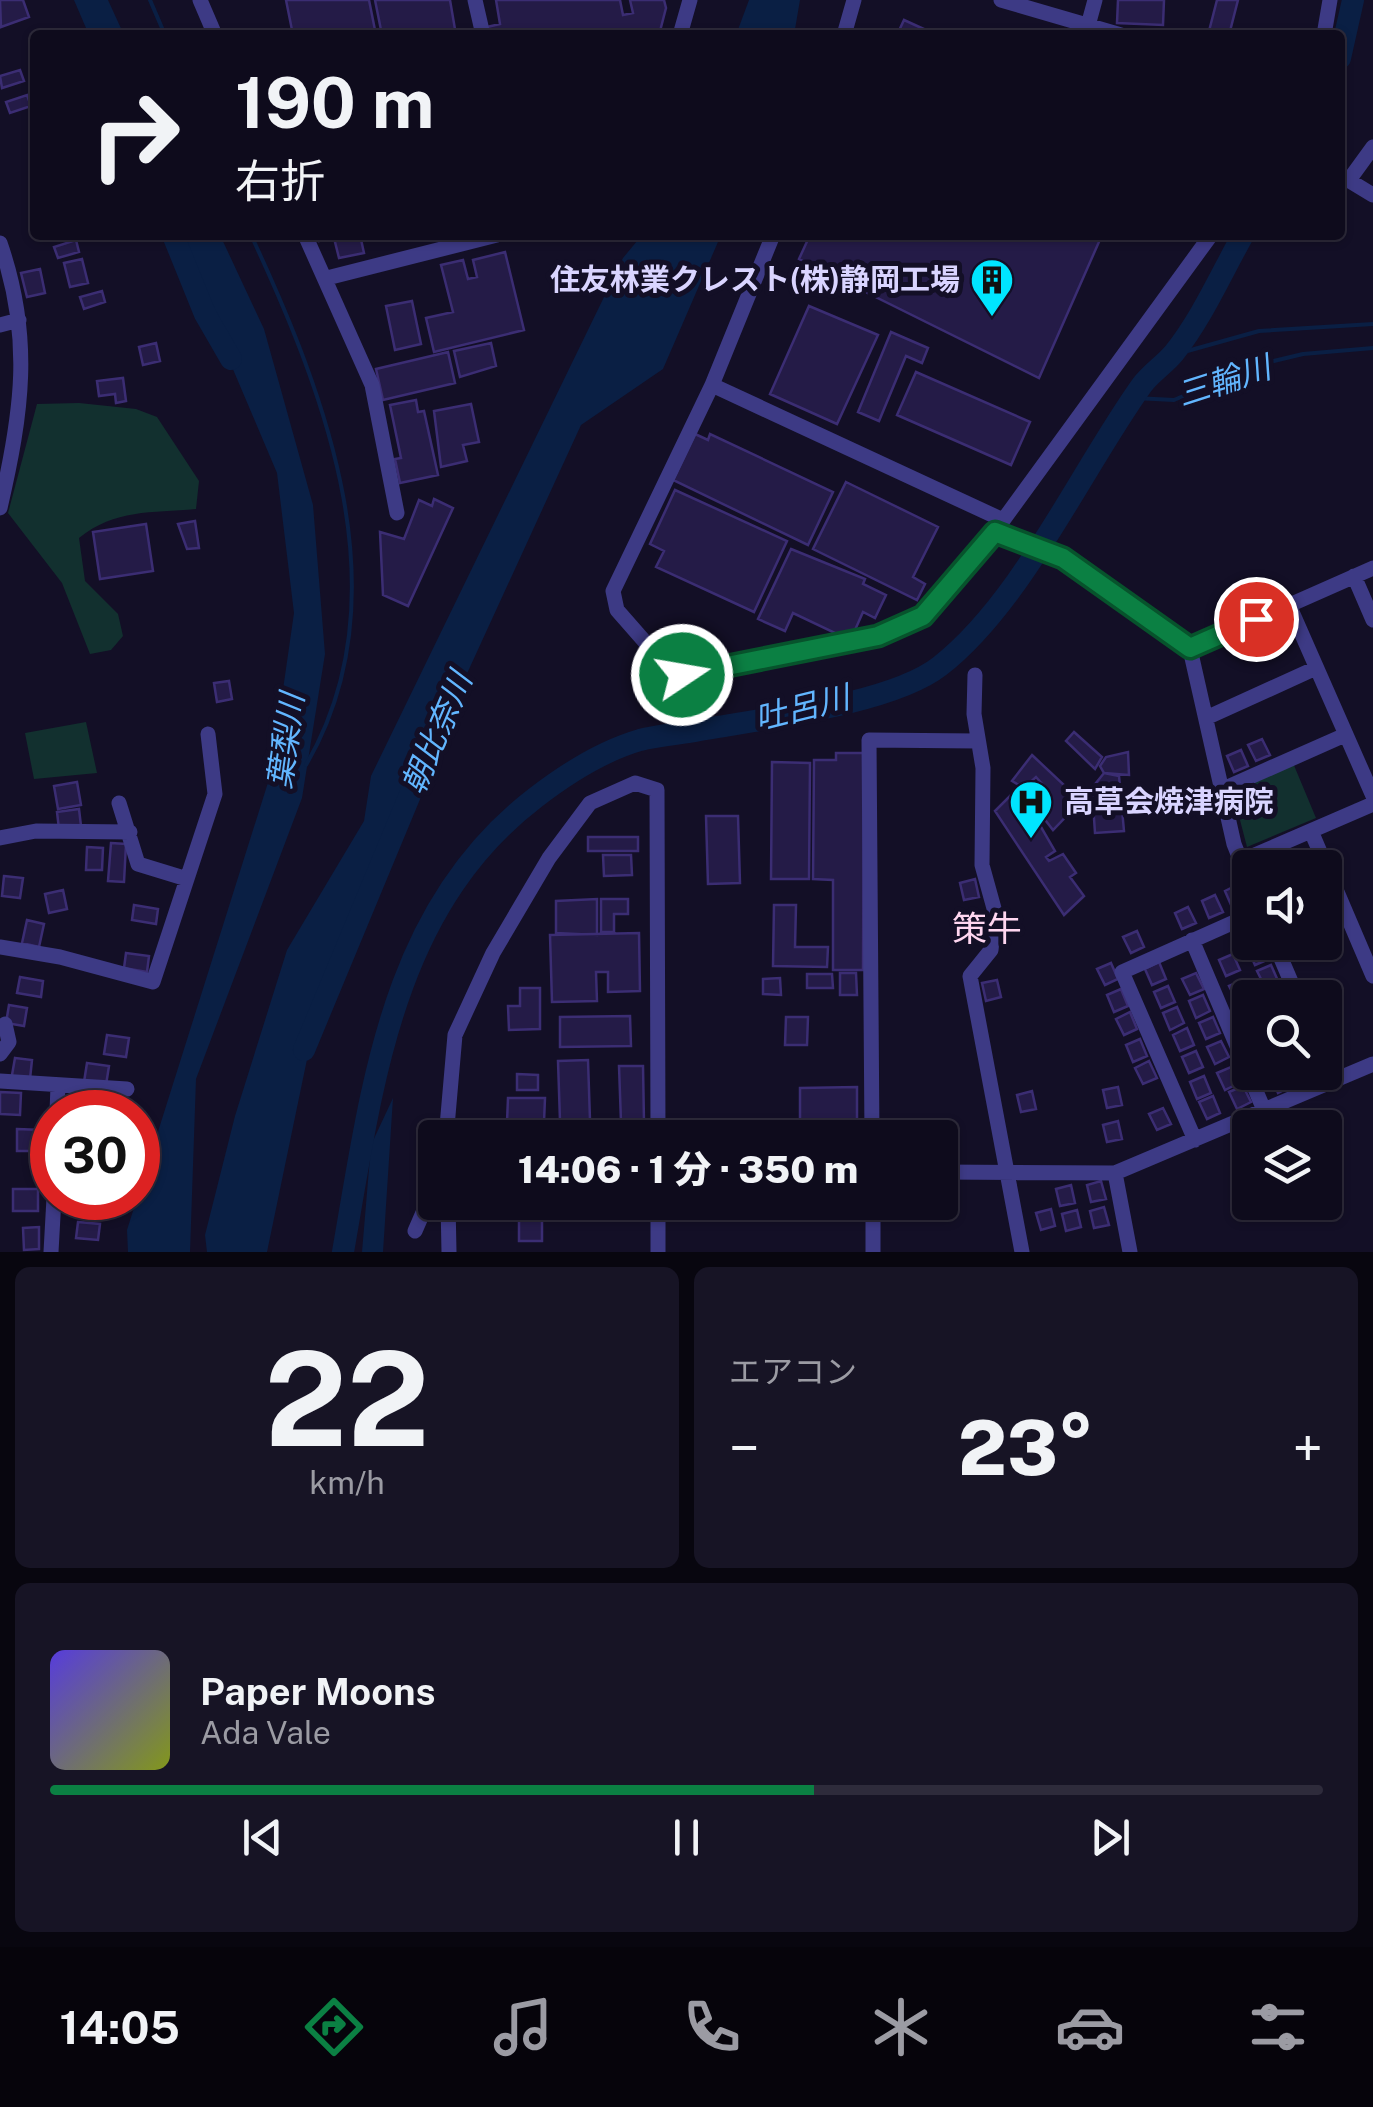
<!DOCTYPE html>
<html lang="ja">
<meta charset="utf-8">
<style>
:root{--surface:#0e0b1c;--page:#171425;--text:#f1f3f6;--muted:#9b9ba3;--line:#2e2b3b;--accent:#0b8043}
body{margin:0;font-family:"Public Sans","Noto Sans JP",sans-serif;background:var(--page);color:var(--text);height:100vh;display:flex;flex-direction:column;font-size:38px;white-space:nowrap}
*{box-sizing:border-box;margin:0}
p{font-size:32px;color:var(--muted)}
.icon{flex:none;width:55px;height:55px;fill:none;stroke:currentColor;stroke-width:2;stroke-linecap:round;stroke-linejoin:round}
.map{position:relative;height:1252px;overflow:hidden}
.details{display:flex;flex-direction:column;gap:15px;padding:15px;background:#08060f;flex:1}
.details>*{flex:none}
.top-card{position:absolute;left:30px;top:30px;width:1315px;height:210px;border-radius:10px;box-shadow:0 2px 8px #0004,0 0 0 2px var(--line);background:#0e0b1c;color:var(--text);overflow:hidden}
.tools{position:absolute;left:1232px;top:850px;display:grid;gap:20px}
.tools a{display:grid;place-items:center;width:110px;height:110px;border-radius:10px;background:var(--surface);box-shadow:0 2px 8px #0004,0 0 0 2px var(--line);font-size:50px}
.speed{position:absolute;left:30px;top:1090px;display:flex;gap:20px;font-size:50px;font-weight:700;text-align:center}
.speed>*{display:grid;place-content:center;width:130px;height:130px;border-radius:50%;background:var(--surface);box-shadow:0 2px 8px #0004,0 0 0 2px var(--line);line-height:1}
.speed .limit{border:15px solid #d22;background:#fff;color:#111}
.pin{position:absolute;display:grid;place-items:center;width:85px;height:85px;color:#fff;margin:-42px;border:5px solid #fff;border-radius:50%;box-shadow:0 2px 10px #0007}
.me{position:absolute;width:110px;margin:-55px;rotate:78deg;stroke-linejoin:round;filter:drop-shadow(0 0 8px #0008)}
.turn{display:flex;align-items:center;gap:35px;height:210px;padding:0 40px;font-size:45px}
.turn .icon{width:130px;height:130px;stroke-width:2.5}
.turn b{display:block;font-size:70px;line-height:85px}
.big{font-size:75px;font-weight:800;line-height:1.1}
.details .tile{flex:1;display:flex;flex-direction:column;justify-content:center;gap:15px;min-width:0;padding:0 35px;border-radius:15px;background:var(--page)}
.details .dial{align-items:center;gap:0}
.dial b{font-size:130px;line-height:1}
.song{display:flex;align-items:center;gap:30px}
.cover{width:120px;height:120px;border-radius:15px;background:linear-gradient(135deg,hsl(250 70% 55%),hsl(70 70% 35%))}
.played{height:10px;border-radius:5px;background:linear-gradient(90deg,var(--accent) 60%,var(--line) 60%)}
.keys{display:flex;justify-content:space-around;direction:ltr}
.heat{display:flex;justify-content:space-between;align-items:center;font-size:55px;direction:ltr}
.details .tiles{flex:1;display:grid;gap:15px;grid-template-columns:1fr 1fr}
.tile:last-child{grid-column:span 2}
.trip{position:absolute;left:418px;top:1120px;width:540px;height:100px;border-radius:10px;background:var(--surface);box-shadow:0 2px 8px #0004,0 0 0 2px var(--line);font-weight:800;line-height:100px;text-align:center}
.menu{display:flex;height:160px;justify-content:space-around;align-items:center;background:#06040b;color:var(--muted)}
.menu .icon{width:70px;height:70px}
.menu .current{color:var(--accent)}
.menu b{font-size:45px;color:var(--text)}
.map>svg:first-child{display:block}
.green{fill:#12302f}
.water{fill:#0a1f44}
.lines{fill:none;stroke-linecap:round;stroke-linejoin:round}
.stream{stroke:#0a1f44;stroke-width:4}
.river{stroke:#0a1f44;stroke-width:22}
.building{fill:#241b47;stroke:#3b2d73;stroke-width:2.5}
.minor{stroke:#3d3a85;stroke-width:15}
.route-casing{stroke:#07532c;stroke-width:25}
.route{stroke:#0b8043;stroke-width:18}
.labels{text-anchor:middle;stroke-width:10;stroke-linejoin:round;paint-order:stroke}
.poi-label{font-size:30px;font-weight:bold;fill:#d9d4ff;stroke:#130f26;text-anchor:end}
.water-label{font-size:32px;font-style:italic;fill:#62b6ff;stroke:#130f26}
.quarter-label{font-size:35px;fill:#ffd6f0;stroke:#130f26}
</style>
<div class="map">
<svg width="1373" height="1252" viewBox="0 0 1373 1252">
<rect width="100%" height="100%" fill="#130f26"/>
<path class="green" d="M79,403L136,409L157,417L199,481L196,509C151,513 115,509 79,538L85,581L118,614L123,636L111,650L90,654L62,583L8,513L37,404Z
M86,722L97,773L34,779L25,733Z
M1293,763L1316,818L1247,847L1233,793Z"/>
<path class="water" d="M74,0H108L124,35H89Z
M749,0H800L794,35H736Z
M176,235H220L264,329L313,505L325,654L302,798L196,1079L190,1252H128L127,1230L271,773L294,613L277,473Z
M642,235H721L663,369L581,425L321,992L267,1252H207L205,1235L235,1116L287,950L364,821L371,776L623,258Z
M393,1098L383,1252H362L371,1145Z"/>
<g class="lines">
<path class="stream" d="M150,0L165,35
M251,235C326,396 404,597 306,765
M1173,355L1259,331L1373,324
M1135,398L1174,400L1253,366L1303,354L1373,348"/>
<path class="river" d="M1340,58L1353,0
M173,235L205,314L231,359
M304,1050L424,761
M343,1252C372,1087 391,908 535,798C566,774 602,751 640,740C659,735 680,734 700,730C761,719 892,704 940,666C1022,602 1081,470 1142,385C1151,373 1165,364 1174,353C1202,318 1221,274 1243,235"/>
</g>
<path class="building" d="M0,0H23L29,17L1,27Z
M286,0H369L376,35H293Z
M375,0H450L456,35H382Z
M496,0H620L623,15L633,13L630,0H664L666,8L659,35H488L487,27L500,24Z
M1118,0H1164L1163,25L1117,23Z
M1217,0H1238L1229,35H1208Z
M904,20L937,35H897Z
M20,70L24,81L2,88L0,76Z
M27,95L31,106L10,113L6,102Z
M318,235H360L364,253L339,258L334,238L319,241Z
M810,235H1102L1039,378L799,259Z
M76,240L79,252L58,258L54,247Z
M505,252L524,330L434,352L426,318L453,312L441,265L463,260L468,279L477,277L473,260Z
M82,259L88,283L70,287L64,263Z
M40,269L45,293L27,297L21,273Z
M102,291L105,302L84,309L80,297Z
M412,301L421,344L395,350L386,306Z
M809,306L878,335L837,424L770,394Z
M891,332L928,348L922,363L906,356L879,421L858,412Z
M156,343L160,361L143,365L139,347Z
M491,343L496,366L460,377L454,351Z
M448,352L455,383L383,400L376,369Z
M916,372L1030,422L1011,465L897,415Z
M123,378L126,401L116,403L115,394L99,396L97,381Z
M416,400L418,412L424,411L438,475L400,483L395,459L401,458L390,405Z
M471,404L479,442L463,445L467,461L441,467L434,411Z
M695,434L708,440L710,434L833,492L808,545L673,480Z
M846,482L938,527L913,577L925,584L917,600L813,549Z
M675,490L787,541L754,612L656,567L664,551L650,544Z
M434,499L453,508L408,606L383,595L380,532L404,539L419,500L432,506Z
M195,521L199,548L187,549L178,524Z
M146,524L153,571L100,579L93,532Z
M791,549L865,579L863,584L886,595L875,618L863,612L855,630L839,635L793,613L785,631L758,619Z
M229,681L232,699L217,702L214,683Z
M1074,732L1102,757L1095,769L1066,741Z
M1262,739L1270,755L1256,761L1248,745Z
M1241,750L1248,766L1234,772L1227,756Z
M1128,752L1129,775L1104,773L1100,766L1106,757Z
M836,753H864L863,970H833V880L813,879L814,760H836Z
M1032,755L1081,801L1053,830L1039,812L1034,815L1055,851L1046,857L1049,861L1063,854L1076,873L1070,877L1084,896L1064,915L995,811L1010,796L1018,803L1031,789L1045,799L1050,793L1036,777L1024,788L1012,781Z
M772,762L810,763L809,879H771Z
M1104,773L1119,776L1124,831L1095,833L1092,788Z
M77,782L81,805L58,809L54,786Z
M79,809L81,826L59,829L57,812Z
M706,816H738L740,883L708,884Z
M588,837H638V851H588Z
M111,843L126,844L124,882L108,881Z
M87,847L103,848L102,870H86Z
M603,855H631L632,875L604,876Z
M4,876L23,878L20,898L2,896Z
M975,879L979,897L964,900L960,883Z
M1239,884L1246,901L1232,907L1225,891Z
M63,890L67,909L49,913L45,894Z
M1215,895L1223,912L1209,918L1202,901Z
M597,899V935L556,933V901Z
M601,899H628V914H614V932H601Z
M134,905L158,909L156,924L132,920Z
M774,905H796L795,947H828L827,967L773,966Z
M1188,907L1196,923L1182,929L1175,913Z
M27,920L44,924L39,947L22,943Z
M1137,931L1144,947L1131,953L1123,937Z
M639,933L640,991L608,992V972H596L597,1001L552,1002L550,935Z
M1262,942L1269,959L1255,965L1248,949Z
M126,953L149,956L147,972L124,968Z
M1233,954L1240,970L1226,976L1219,960Z
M1159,962L1166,979L1152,985L1145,969Z
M1111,963L1118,979L1105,985L1097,969Z
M1271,965L1278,981L1265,987L1257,971Z
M840,973H856L857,995H840Z
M1196,973L1204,989L1190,995L1182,979Z
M807,974H832L833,988H807Z
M20,977L43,981L41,997L17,993Z
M780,978L781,995L763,994V979Z
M997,980L1001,997L986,1001L982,983Z
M1243,980L1251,996L1237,1002L1229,986Z
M1168,986L1175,1002L1161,1008L1154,992Z
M520,988H540V1029L509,1030L508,1006H520Z
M1121,989L1128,1006L1114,1012L1107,995Z
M1203,995L1210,1011L1196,1018L1189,1001Z
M9,1005L27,1008L24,1026L6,1023Z
M1177,1007L1184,1023L1170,1030L1163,1013Z
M1130,1012L1137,1029L1124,1035L1116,1019Z
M630,1016L631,1046L560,1047V1017Z
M786,1017H808L807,1045H785Z
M1213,1017L1220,1033L1206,1039L1199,1023Z
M1187,1028L1194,1045L1180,1051L1173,1035Z
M107,1035L129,1038L126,1057L104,1054Z
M1140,1039L1147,1056L1133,1062L1126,1045Z
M1221,1041L1229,1057L1215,1064L1207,1047Z
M1196,1051L1203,1067L1189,1073L1182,1057Z
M15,1058L32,1060L30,1079L12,1075Z
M588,1060L590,1120L560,1121L558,1061Z
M1149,1061L1157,1078L1143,1084L1135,1068Z
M87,1063L109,1066L106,1085L84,1082Z
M619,1066H643L644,1122H621Z
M1231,1067L1239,1083L1225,1090L1217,1073Z
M1286,1072L1292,1086L1278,1093L1271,1076Z
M517,1074L538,1075V1090H517Z
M1204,1076L1211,1093L1197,1099L1190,1082Z
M1243,1086L1251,1102L1237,1109L1229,1092Z
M857,1087V1122H800V1088Z
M1118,1087L1122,1105L1107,1108L1103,1090Z
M1032,1091L1036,1109L1021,1112L1017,1095Z
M0,1092L21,1093L20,1115L0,1114Z
M75,1094H89L91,1112H74Z
M1213,1096L1220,1113L1207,1119L1199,1102Z
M508,1098H545L544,1122H507Z
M1163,1108L1171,1124L1157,1130L1149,1114Z
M1118,1121L1122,1139L1107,1142L1103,1125Z
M463,1125H486V1138H462Z
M17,1129L42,1130V1151H17Z
M1101,1181L1106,1199L1091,1202L1087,1185Z
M1071,1185L1075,1203L1060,1206L1056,1189Z
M13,1189H38V1211H13Z
M519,1202H542V1241H519Z
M1104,1207L1109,1225L1094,1228L1090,1211Z
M1051,1209L1055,1226L1041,1230L1036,1213Z
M1077,1210L1081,1227L1066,1231L1062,1214Z
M78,1222L100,1224L98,1240L76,1238Z
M39,1227V1249L24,1250L23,1228Z"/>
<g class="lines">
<path class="minor" d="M200,0L215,35
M475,0L483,35
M1001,0L1121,35
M1089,22L1095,0
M680,35L690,0
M844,35L854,0
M1324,35L1330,0
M1340,175L1373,195
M1349,180L1373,147
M305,235L372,385L397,513
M773,235L712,385L613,591L617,610L674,675L878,636L923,616L969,567L1211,235
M0,243C33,338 22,413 0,508
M327,278L497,235
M0,325L19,320
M712,385L1003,520
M995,532L1063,559L1190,649
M1354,576L1373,620
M1289,605L1373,796
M975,675L974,714L983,768L982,865L995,912L991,950L970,976L1022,1252
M1206,718L1316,668
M1223,789L1345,735
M119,803L138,864L187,879
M1311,831L1373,976
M0,838L36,831L130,832
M1241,861L1373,804
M1250,884L1234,844L1190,649L1373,568
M1192,940L1264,1110
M1274,942L1298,998
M0,947L60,957L153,982L215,794L208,734
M0,1054L9,1042L5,1024
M1325,1058L1335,1080
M0,1081L127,1089
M57,1112L58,1085
M446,1138L455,1035L493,953L549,858L590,803L635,783L657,790L658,1138
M872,1138L869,740L977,741
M1195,1140L1122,972L1250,915
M940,1172L1115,1173L1373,1064
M1115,1173L1130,1252
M448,1202L449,1252
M873,1202V1252
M415,1231L435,1185
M51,1252L54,1198
M658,1252V1202"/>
</g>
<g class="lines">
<g class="route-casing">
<path id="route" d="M682,675L878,636L923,616L995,532L1063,558L1190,648L1256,619"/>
</g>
<use href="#route" class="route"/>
</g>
<defs>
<g id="building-pin" transform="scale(2.25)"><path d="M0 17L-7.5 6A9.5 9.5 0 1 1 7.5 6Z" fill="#00e5ff" stroke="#130f26"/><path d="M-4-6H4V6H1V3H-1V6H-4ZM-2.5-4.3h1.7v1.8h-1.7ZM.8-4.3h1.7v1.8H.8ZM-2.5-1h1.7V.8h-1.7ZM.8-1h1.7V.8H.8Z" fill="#111"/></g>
<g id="hospital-pin" transform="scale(2.25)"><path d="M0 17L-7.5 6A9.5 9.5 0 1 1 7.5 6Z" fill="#00e5ff" stroke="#130f26"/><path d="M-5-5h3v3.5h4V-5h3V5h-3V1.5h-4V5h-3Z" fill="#111"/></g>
</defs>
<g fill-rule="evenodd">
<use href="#building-pin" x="992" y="280"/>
<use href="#hospital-pin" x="1031" y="802"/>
</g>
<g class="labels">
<g class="poi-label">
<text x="960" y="290">住友林業クレスト(株)静岡工場</text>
<text x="1064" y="812" text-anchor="start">高草会焼津病院</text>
</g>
<g class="water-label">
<text transform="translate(1224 381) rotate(-18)" y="11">三輪川</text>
<text transform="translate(802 708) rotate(-14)" y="11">吐呂川</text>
<text transform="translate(437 733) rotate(-67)" y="11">朝比奈川</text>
<text transform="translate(286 741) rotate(-82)" y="11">葉梨川</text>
</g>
<g class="quarter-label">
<text x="987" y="941">策牛</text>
</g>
</g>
</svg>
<div class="tools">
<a><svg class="icon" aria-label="sound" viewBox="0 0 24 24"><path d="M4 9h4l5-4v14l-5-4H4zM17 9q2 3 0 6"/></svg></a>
<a><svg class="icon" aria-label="search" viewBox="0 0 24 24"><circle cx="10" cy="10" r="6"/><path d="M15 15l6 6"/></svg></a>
<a><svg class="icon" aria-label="layers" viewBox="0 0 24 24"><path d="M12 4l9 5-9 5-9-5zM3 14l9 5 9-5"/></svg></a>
</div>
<div class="speed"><div class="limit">30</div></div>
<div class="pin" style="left:1256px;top:619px;background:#d93025"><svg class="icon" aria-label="arrive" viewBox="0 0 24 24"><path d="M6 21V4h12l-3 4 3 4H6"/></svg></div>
<svg class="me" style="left:682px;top:675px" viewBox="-20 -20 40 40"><circle r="17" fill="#0b8043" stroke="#fff" stroke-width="3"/><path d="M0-11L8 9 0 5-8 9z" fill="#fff"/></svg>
<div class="trip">14:06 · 1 分 · 350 m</div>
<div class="top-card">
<div class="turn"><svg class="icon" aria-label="right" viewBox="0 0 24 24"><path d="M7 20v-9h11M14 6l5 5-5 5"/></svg><div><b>190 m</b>右折</div></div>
</div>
</div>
<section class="details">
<div class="tiles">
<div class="tile dial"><b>22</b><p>km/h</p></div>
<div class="tile"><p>エアコン</p>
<div class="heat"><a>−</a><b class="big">23°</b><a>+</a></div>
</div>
<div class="tile">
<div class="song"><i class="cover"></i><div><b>Paper Moons</b><p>Ada Vale</p></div></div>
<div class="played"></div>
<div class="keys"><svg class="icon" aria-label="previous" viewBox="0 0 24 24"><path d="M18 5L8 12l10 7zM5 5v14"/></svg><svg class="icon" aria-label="pause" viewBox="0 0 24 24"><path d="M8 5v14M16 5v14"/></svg><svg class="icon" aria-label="next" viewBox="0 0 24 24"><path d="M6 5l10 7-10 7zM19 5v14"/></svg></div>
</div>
</div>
</section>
<nav class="menu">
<b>14:05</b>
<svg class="icon current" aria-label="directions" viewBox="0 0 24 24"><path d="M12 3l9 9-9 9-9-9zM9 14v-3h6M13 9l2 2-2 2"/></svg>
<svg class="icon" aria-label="music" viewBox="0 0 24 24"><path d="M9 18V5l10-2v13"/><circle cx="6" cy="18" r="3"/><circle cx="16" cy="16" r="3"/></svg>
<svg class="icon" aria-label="phone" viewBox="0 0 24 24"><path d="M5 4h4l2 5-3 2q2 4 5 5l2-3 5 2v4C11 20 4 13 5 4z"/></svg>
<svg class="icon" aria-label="climate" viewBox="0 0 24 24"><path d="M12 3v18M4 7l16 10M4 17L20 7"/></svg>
<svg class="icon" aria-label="car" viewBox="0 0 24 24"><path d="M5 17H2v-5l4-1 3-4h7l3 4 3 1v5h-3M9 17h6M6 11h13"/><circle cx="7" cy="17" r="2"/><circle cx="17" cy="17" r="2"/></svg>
<svg class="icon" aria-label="filters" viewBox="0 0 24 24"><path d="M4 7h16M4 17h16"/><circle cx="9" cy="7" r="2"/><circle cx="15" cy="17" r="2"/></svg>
</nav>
